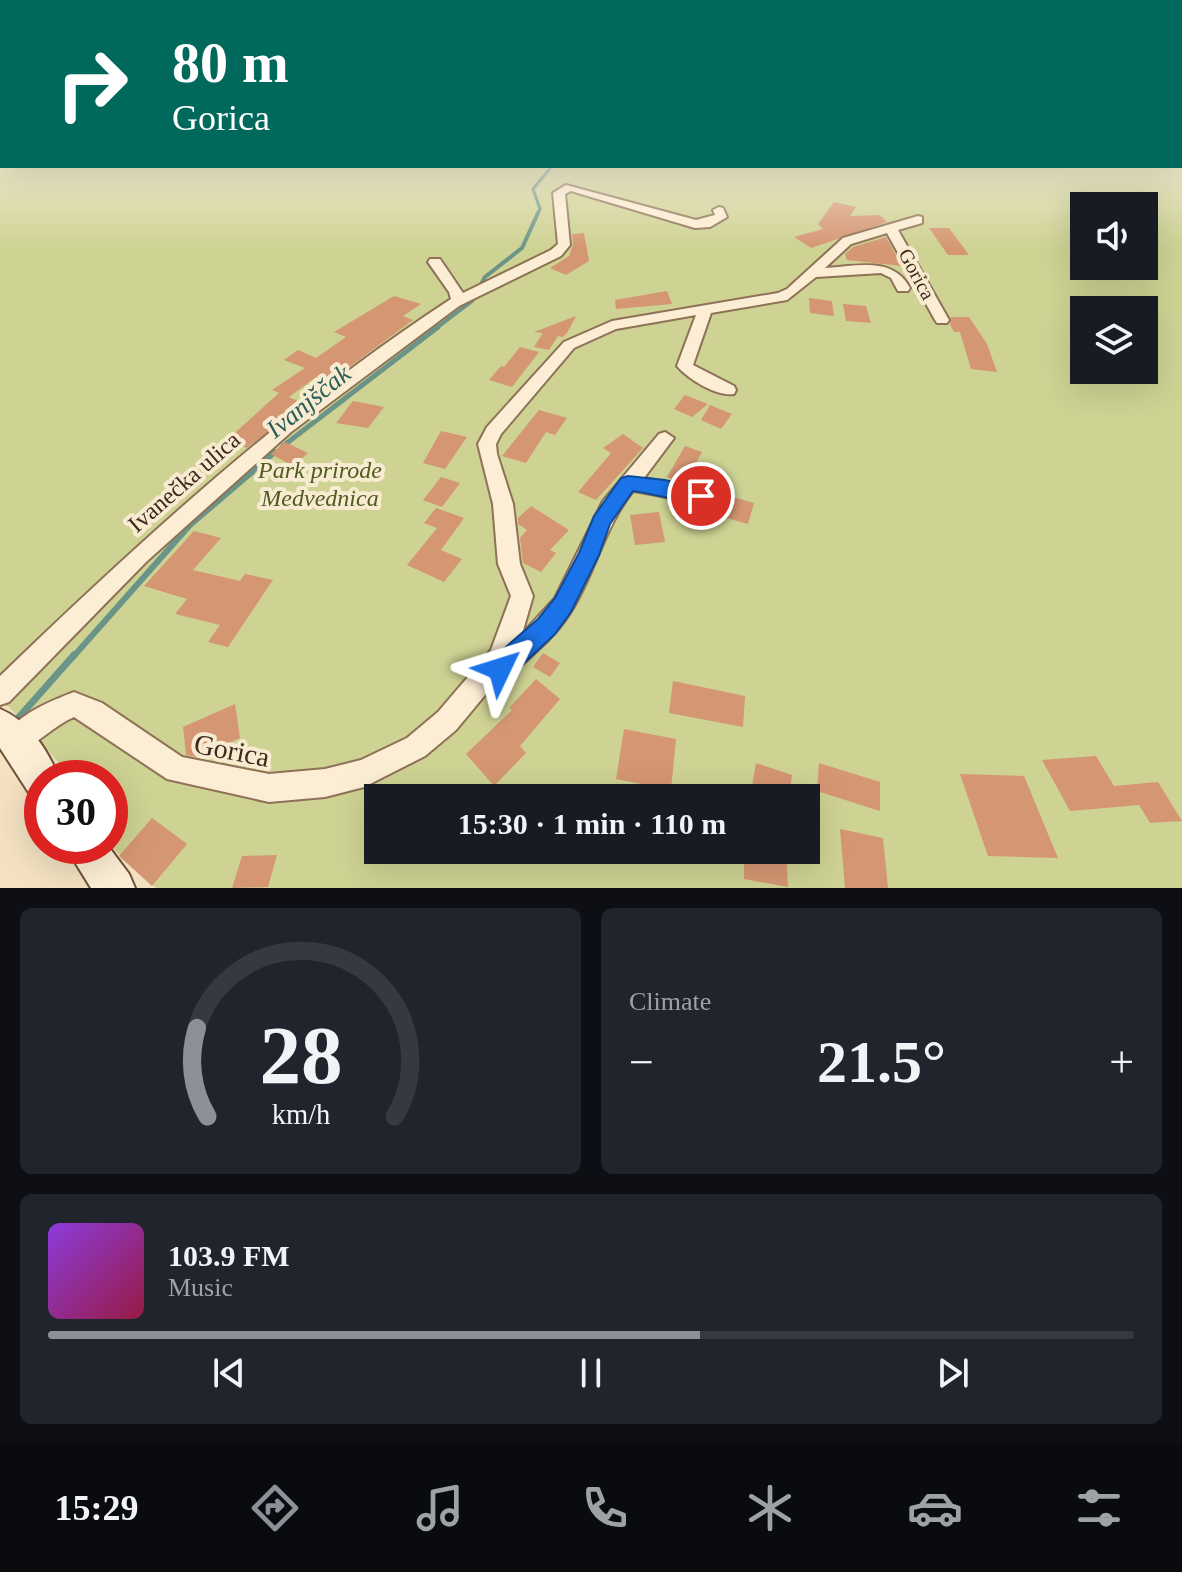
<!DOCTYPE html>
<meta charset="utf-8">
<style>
:root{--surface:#171b24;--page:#20242c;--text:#f1f3f6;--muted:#9ea1a6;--line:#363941;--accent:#8c9099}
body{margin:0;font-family:"Times New Roman",serif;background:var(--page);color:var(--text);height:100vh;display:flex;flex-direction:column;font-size:30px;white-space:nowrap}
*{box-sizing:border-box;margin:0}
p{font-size:26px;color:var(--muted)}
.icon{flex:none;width:44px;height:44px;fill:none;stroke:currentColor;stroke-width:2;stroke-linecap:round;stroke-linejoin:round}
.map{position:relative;height:888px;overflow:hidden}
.drawer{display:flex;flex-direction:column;gap:20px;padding:20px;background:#0d0f14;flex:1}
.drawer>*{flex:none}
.guide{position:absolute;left:0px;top:0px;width:1182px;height:168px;box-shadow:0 8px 32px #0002;background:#00695c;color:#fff;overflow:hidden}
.controls{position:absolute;left:1070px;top:192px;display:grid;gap:16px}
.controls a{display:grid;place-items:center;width:88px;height:88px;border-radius:0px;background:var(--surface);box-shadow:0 8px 32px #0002;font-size:40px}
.speed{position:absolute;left:24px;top:760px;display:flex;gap:16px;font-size:40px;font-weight:700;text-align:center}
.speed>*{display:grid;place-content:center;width:104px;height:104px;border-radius:50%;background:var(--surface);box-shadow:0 8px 32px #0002;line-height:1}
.speed .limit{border:12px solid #d22;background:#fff;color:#111}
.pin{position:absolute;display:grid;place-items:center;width:68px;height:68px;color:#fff;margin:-34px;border:4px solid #fff;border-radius:50%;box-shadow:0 2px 8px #0007}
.me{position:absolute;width:88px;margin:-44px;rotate:49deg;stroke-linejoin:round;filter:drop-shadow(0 0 6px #0008)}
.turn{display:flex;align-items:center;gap:28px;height:168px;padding:0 40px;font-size:36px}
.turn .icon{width:104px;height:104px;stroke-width:2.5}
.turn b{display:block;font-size:56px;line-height:68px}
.big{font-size:60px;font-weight:700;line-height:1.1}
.drawer .tile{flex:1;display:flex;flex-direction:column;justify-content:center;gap:12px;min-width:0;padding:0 28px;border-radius:12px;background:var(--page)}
.drawer .dial{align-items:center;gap:0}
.dial svg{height:208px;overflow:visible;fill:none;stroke:var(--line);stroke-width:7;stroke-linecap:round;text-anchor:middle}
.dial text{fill:var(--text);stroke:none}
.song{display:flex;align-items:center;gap:24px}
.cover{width:96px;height:96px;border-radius:12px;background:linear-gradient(135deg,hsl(270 70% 55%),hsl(340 70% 35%))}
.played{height:8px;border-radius:4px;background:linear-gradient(90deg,var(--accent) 60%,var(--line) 60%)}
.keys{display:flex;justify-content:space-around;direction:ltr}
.heat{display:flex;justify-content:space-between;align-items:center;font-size:44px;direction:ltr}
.drawer .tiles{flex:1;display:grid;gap:20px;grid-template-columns:1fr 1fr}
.tile:last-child{grid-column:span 2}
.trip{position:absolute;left:364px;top:784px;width:456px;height:80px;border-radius:0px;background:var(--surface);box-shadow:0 8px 32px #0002;font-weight:700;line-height:80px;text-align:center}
.menu{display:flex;height:128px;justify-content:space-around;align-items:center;background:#090b0e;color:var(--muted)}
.menu .icon{width:56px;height:56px}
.menu .active{color:var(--accent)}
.menu b{font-size:36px;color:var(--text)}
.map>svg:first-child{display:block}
.green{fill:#ced293;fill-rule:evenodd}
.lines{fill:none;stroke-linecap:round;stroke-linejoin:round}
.stream-far4{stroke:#6a9487;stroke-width:3}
.stream-far3{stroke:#6a9487;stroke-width:4}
.stream-far2{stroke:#6a9487;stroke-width:5}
.stream-far1{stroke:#6a9487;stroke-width:6}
.stream{stroke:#6a9487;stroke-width:7}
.building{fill:#d59673}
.street-casing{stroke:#8e7156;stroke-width:4}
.secondary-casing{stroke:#705139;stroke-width:4}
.street{fill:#fceed5;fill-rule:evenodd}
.secondary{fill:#fceed5;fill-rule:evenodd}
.route{fill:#1a73e8;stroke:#114b97;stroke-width:2}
.labels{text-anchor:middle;stroke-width:8;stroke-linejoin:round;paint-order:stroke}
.far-street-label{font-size:20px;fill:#3c2a1c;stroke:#f9ebd1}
.park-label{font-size:24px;font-style:italic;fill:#505b20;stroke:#f9ebd1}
.street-label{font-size:24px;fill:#3c2a1c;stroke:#f9ebd1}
.water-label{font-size:26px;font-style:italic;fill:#2a5e57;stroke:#f9ebd1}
.near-street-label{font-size:28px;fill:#3c2a1c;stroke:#f9ebd1}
</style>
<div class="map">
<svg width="1182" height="888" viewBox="0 0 1182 888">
<rect width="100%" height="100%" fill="#f3e1c1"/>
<path class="green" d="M0,124L2,166H1180L1182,124V888H156L110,846V778H67L60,764L9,707L0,704ZM1084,206H1144V266H1084ZM1084,310H1144V370H1084ZM378,798H806V850H378Z"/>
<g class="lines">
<path class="stream-far4" d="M537,215L540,209L533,189L552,166"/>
<path class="stream-far3" d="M435,329L472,301L485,277L522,248L538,213"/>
<path class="stream-far2" d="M283,446L438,327
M250,474L275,452"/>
<path class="stream-far1" d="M73,657L190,525L252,472"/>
<path class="stream" d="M13,724L74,655"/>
</g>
<path class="building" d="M834,202L856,207L850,216L880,215L887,222L811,248L794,237L823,229L818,224Z
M929,228H949L969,255H948Z
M584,233L589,261L566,275L550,268L569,256L573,245L572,234Z
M886,237L902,266L847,260L845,254L853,247Z
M667,291L672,304L616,309L615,300Z
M394,296L421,304L403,316L413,320L333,379L320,374L289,397L272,390L305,368L284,360L298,350L316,358L346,337L334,332Z
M809,298L832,301L834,316L810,313Z
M843,304L866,306L871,323L846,321Z
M576,316L567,333L563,337L558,336L549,350L534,347L543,333L534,332Z
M951,317H969L987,344L997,372L971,369L960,332H954L950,324Z
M520,347L539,352L512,387L489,380L501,366L504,367Z
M279,393L303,403L247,448L227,440Z
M685,395L708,404L692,417L674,409Z
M353,401L384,407L368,428L336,423Z
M710,405L732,414L721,429L701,420Z
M539,410L567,418L555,435L546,432L526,463L502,456Z
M441,431L467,437L445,469L423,463Z
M623,434L643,448L596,500L578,492L611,453L603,448Z
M285,442L308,453L293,466L271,454Z
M685,446L702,452L685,483L667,477Z
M441,477L460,483L442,507L423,500Z
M716,492L754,503L748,524L709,513Z
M531,506L569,530L550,550L556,553L541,572L523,563L520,538L527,530L518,524V518Z
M436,508L464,518L441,550L462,559L444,582L407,565L437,528L424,523Z
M659,512L665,542L635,545L630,515Z
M194,531L221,538L193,570L240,581L245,574L273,580L228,647L208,642L220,625L175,614L187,599L144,586Z
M543,653L560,663L550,677L533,667Z
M536,679L560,699L520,746L526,753L494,786L466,754L512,710L509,708Z
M673,681L745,696L743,727L669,713Z
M235,704L240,738L198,757L186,755L183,727Z
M624,729L676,739L671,790L616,779Z
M1096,756L1114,786L1158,782L1182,821L1150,823L1139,805L1070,811L1042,760Z
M756,763L792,775L789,798H750Z
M819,763L880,782V811L817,791Z
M960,774L1024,776L1058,858L988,856Z
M152,818L187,844L152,886L119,856Z
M840,829L883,838L888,888H845Z
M744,850H786L788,887L744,879Z
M277,855L268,887L232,888L242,856Z"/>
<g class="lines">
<g class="street-casing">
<path id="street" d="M566,185L696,220L715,215L713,210L719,207L723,208L727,217L710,227L695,228L571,191L565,194L570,245L561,256L459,306L291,432L146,562L9,702L0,705V676C141,540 286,407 451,299L449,292L428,262L430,259H440L463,293L551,250L558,244L553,193Z
M918,216L922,217V223L898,230L949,320L947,323H937L935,320L887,233L851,244L825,268C857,266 893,256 910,288L908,291H898L891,278L881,273L816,277L787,300L711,313L693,365L734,386L736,390L734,394C717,397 688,379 677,366L696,315L616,329L574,348L501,434L496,444L497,454L513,504L520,564L533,596L522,634L555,598L603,501L659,434L665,432L674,438L644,478L701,489L708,491L711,496L708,501C696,505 650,493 633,491C604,527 595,574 570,613C554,639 527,659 505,680L495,683L456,730L425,756L364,787L325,797L269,802L167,779L74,717C53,726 38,744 17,753L8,749L4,740C14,715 51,701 74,692L102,703L182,757L269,774L325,769L361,760L407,738L438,712L491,650L511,596L498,564L493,504L478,444L487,427L564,342L612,321L778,293L787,289L843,238Z"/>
</g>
<g class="secondary-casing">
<path id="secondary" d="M0,709C29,721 48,750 59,778H42V798L29,793L0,748Z
M65,846H108L129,874L135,888H91Z"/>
</g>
<use href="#street" class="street"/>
<use href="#secondary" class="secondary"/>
</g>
<linearGradient id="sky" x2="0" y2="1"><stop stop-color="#8dbad5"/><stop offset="0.5" stop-color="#faf2e3"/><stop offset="1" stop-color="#faf2e3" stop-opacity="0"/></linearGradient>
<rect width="1182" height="249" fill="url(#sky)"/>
<path class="route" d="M628,476L665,480L708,491L710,496L708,502C696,505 649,493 633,491L610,524L599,555L571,612L555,634L509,677L500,680L491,677L488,669L491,660L538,619L555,598L579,553L594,516L621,478Z"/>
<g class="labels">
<g class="far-street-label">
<text transform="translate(917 274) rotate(62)" y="7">Gorica</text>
</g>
<g class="park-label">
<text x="320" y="478">Park prirode<tspan x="320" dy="28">Medvednica</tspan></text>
</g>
<g class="street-label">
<text transform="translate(184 482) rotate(-41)" y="8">Ivanečka ulica</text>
</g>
<g class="water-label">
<text transform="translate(308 401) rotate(-39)" y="9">Ivanjščak</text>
</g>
<g class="near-street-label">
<text transform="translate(232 750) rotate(11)" y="10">Gorica</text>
</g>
</g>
</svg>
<div class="controls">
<a><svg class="icon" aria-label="sound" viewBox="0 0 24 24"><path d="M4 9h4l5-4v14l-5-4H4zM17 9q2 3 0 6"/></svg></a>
<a><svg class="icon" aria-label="layers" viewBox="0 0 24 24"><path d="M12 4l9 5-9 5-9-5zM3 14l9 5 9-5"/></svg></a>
</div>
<div class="speed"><div class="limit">30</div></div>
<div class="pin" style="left:701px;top:496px;background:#d93025"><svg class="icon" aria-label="arrive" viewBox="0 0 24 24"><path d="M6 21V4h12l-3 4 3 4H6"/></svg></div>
<svg class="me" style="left:500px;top:669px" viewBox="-20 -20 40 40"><path d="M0-17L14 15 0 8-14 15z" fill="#1a73e8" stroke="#fff" stroke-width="4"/></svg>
<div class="trip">15:30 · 1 min · 110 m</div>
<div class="guide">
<div class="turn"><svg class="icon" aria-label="right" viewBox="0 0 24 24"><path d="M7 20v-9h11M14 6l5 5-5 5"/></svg><div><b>80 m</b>Gorica</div></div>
</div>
</div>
<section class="drawer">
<div class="tiles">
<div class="tile dial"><svg viewBox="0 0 100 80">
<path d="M14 69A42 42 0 1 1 86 69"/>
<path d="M14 69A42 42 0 0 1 10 35" stroke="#8c9099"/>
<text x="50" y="56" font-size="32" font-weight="700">28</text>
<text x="50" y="72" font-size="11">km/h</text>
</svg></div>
<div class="tile"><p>Climate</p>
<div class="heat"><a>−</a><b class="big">21.5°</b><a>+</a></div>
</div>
<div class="tile">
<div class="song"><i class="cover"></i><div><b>103.9 FM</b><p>Music</p></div></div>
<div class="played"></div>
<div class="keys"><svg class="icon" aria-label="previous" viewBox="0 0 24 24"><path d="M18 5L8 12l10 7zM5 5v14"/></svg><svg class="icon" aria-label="pause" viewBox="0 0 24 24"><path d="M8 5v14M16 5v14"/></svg><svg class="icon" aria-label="next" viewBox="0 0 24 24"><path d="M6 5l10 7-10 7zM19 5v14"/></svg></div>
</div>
</div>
</section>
<nav class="menu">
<b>15:29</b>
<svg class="icon active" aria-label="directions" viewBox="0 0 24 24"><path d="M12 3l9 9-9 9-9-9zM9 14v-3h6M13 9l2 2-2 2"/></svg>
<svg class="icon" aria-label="music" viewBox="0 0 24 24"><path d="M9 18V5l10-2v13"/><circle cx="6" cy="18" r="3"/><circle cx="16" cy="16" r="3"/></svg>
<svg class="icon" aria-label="phone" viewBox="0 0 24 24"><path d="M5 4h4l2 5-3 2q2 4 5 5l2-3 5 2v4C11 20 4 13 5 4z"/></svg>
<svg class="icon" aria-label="climate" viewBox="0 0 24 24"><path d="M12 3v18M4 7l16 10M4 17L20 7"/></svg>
<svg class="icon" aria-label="car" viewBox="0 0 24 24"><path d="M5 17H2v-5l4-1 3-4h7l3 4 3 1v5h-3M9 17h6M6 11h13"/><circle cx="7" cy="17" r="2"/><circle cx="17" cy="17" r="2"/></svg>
<svg class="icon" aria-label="filters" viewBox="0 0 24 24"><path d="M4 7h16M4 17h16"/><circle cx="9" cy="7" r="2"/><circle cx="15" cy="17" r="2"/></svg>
</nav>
